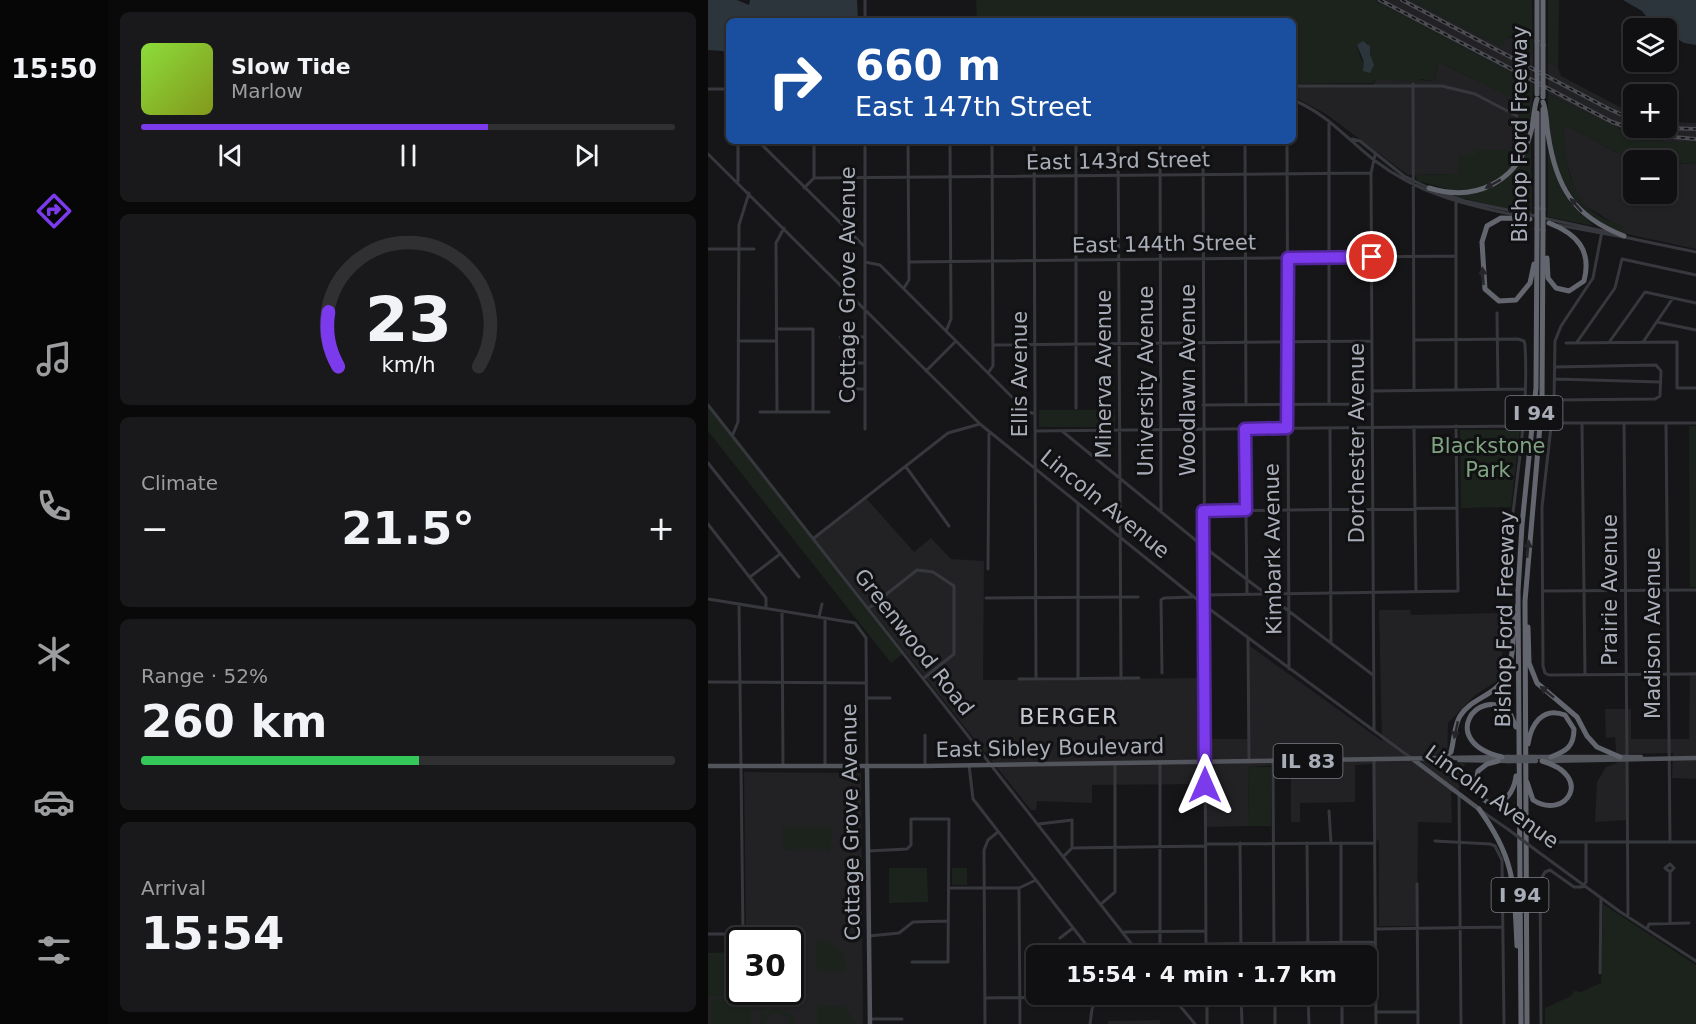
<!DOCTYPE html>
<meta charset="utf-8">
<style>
:root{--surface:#101012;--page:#19191b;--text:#f1f3f6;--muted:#9c9d9f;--line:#303032;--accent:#7c3aed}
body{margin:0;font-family:"DejaVu Sans",sans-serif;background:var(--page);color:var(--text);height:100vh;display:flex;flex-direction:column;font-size:22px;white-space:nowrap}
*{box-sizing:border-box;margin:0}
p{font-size:20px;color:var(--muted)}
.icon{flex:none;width:33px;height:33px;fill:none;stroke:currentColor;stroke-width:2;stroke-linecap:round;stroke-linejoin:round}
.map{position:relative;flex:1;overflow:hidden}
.details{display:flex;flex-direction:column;gap:12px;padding:12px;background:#09090a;width:600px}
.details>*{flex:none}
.banner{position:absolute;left:18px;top:18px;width:570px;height:126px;border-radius:9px;box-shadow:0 2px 4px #0004,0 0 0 2px var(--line);background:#1a4fa0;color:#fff;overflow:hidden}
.tools{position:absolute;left:915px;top:18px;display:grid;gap:12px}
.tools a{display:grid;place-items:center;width:54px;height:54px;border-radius:9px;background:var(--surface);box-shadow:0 2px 4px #0004,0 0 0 2px var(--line);font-size:30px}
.speed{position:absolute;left:18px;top:927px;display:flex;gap:12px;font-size:30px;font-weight:700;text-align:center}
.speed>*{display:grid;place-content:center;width:78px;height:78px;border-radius:50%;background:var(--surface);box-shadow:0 2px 4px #0004,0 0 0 2px var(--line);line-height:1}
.speed .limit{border:3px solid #111;border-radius:9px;background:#fff;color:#111}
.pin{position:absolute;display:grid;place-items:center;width:51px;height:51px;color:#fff;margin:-26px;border:3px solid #fff;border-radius:50%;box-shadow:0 2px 6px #0007}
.me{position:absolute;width:66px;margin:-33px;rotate:0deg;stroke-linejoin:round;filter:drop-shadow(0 0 4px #0008)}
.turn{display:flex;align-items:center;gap:21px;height:126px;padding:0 30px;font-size:27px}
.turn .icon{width:78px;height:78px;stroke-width:2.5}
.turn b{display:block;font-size:42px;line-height:51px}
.big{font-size:45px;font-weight:700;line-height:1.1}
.details .tile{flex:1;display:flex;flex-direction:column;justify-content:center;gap:9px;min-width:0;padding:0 21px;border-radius:9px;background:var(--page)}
.details .dial{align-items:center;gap:0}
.dial svg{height:156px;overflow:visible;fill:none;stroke:var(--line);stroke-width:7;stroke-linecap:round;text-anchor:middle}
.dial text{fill:var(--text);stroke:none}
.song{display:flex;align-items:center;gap:18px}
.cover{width:72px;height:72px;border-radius:9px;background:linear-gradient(135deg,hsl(90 70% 55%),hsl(70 70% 35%))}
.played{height:6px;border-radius:3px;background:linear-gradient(90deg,var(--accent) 65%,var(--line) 65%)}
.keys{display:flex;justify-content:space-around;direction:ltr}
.heat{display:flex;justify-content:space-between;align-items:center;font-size:33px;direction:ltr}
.charge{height:9px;border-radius:4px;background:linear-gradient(90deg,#34c759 52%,var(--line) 0)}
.trip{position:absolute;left:318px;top:945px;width:351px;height:60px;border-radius:9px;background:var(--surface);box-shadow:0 2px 4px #0004,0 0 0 2px var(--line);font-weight:700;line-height:60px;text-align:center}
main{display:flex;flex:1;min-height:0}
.menu{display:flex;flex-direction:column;width:108px;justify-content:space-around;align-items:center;background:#060607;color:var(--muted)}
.menu .icon{width:42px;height:42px}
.menu .on{color:var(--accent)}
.menu b{font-size:27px;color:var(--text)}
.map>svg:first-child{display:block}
.built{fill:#222225}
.green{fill:#1c231d;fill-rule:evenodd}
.water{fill:#2c353c}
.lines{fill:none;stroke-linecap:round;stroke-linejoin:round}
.minor{stroke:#37383d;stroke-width:3}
.major{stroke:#53555c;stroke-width:4.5}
.highway{stroke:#63666e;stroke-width:5}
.rail-casing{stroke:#4a4c52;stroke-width:4}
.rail{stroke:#111113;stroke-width:1.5;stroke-dasharray:4.5;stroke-linecap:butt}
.minor-bridge{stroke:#37383d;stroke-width:3}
.major-bridge{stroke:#53555c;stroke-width:4.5}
.highway-bridge{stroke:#63666e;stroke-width:5}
.oneway{fill:#26262a}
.route-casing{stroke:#51269a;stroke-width:15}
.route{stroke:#7c3aed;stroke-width:10}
.labels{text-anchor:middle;stroke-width:6;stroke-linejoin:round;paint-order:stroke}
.shield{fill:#111113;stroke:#7b7e86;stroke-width:1.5}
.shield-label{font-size:20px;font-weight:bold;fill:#a8adb8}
.street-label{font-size:21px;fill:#a8adb8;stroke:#111113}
.park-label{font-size:21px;fill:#7fa381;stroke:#111113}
.neighbourhood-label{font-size:22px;letter-spacing:1.5px;fill:#c9ccd4;stroke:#111113}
</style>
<main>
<nav class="menu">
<b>15:50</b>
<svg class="icon on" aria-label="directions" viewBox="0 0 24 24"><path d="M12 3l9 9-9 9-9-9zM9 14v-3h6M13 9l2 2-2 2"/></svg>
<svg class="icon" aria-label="music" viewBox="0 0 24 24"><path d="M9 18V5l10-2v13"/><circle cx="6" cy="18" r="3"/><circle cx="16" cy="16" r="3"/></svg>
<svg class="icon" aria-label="phone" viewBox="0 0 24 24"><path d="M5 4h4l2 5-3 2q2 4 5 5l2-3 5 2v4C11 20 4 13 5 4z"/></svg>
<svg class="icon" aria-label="climate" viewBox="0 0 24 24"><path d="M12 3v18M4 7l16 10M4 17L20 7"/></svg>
<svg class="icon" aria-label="car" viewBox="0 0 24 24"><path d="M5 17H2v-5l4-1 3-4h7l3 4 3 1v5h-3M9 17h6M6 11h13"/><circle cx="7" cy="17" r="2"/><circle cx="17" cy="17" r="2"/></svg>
<svg class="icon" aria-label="filters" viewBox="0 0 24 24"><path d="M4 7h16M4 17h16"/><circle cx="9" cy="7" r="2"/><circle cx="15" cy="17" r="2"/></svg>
</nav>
<section class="details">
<div class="tile">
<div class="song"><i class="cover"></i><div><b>Slow Tide</b><p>Marlow</p></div></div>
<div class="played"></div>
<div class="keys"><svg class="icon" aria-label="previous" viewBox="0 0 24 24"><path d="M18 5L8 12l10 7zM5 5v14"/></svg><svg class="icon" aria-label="pause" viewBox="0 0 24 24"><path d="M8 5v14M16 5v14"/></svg><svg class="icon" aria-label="next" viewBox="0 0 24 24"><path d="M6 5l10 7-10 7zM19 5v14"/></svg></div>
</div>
<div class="tile dial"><svg viewBox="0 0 100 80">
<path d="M14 69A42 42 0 1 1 86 69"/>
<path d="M14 69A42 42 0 0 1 9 41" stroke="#7c3aed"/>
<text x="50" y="56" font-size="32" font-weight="700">23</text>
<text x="50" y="72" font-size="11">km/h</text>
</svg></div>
<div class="tile"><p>Climate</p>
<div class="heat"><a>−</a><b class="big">21.5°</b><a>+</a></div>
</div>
<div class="tile"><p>Range · 52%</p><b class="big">260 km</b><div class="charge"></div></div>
<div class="tile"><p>Arrival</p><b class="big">15:54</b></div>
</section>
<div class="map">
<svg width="988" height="1024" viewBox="0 0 988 1024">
<rect width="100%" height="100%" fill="#161618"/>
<path class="built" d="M665,0H703L792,46L796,39L805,37L819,51L825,53V84Z
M730,62L808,99L812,129L803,150H767V155L751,174L700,175L618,114L585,96V87L665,86L668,79L689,78L723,81L727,79Z
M840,62L850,68L853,76L925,114L926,128H958L959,122L988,123V142H956L924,134L840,94Z
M855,124L925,161L926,194H958L959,164H988V249L914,233L909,225L876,205L867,191L858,159Z
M158,498L206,552L223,538L243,559L276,561L275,680L494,678V739H540L542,646L674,741L671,610H702L703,615L795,613L794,669L789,681L766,696L740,723L739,764L757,763L751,790L743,793L744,823L710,822L709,926H671V841L665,840L664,764L647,765V802L592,803V822H583V764L540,767L541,826L496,827L495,784L384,785V803L329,801L328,810H323L106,538Z
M982,672H988V779L964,778L965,753L918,754V820L887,822L889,782L898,767L909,763L907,737L898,738L897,709H923V739H981Z
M36,772L153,773L155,1024H0V996H37L38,992H82V940H38Z
M452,1020V1024H400V1021Z"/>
<path class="green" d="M268,0H665L825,84C824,126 815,184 764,191C745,193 728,185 710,181L707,175L750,174L751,155H767V150H803L812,129L808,99L730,62L726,81L713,79L710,82C695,83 684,79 668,79L665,83L585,84V21H269ZM660,43L665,69L653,59L649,46Z
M703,0H824L825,53C815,50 810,41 803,36L797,39L795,46H792Z
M840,0H851L850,68L840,62Z
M840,94L924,134L956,142H988V164L925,161L855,124C858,158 859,196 891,216C899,221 909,223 916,226L914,233C854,209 839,155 840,94Z
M823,140L824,214L745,196C792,190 800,185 823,140Z
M840,149L856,194L864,205L886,226L840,217Z
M0,405L196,653L183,663L0,431Z
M331,410H407V427H331Z
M981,426H988V587H982Z
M752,430H812L803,507L753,508Z
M540,767H563V826H541Z
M75,824L79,827H124L122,852L118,849H80L75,851Z
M181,868H219L220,902L181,903Z
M244,868H259V885H244Z
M895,904L988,965V1024H837V1008L863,996L866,991L873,992L893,983Z
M108,940C127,941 140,952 138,972L111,971L108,968Z
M31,952L32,992H38V996H0V953Z
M52,997H55L56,1014C68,1006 82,1008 86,1024H82L78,1017L70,1013L62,1015L56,1024H52Z
M3,999L39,1000L43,1008V1024H3Z
M109,1005L138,1007L148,1024H109Z"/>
<path class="water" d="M0,0H29L41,5L42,0H149L150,21H21V58L15,51L0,50Z
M915,0H988V45L976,43L959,32L958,28L945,25L934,11Z
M655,41L662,46V54L666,65L662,73L655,71L656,62L649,45Z"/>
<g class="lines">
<path class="minor" d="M157,21V0
M705,84L706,390
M585,86H734L767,94L809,116
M0,89H21
M585,100C618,113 639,139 666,160C710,194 758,205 811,216
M621,121V404
M644,139L652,141L696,176L721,188
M50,141L157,247
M157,141V429
M326,141L328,679
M368,141V408
M410,141L413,679
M452,141L453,511
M495,141L498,956
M537,141L538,405
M579,141L581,669
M0,154L272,424L496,605L703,758
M106,178L663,173
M30,181V141
M96,188L106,178V141
M733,193L757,201L828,216
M748,203V389
M835,218L905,233
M850,225L926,239
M894,231L885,278L853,326L847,341L846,400L834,507L835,666L837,673L841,675L988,674
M925,239L988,252
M0,249H46
M157,262L172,265L318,411L327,414
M201,262L747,256
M196,288L201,280L200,141
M789,313L790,389
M949,322L988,330
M68,329H105V412
M238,331L243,319L242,141
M132,337H156
M706,340L810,339L816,341L817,345C822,425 801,511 798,592
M30,341H67
M902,341L937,292L988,303
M869,342L907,288L914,259L988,275
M935,342L965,298
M858,343L969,342V388H988
M285,345L664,341
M132,363H156
M218,371L248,341
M280,373L285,366L284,141
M847,379L952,382
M132,389H157
M664,391L817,389
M846,400L947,399L952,396L953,371L948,365L847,367
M0,405L433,956
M495,405L664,404
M52,412H121
M69,412L68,243L76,228
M844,423H988
M874,423L877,675
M916,423L919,756
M958,423L962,842
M706,427L708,592
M537,428L539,594
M622,428L623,642
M327,431L814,426
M354,431L496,547L665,675
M25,434L30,422L31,225L41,193
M0,463L91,577
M198,467L241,526
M370,504V679
M495,511L748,508
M0,524L58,598V608
M106,538L240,433L272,424
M280,569L281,431
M42,577L72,554
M835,591L988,590
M496,595L750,591L748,426
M278,598L430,597
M0,599L147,623L158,638L159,766
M161,608L209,570L225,572L246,586V654L216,678
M74,611L75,765
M111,617L114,604
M540,638L541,762
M454,673L453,600L456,598L485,597
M311,679L431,678
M0,682L158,683
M159,698H182
M666,731L663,173L667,155
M217,735V766
M666,761L668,1024
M919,761L920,917
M565,762L566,956
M452,763V956
M261,765L265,799L387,956
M117,766V618
M751,795L753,1024
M621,811L623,843
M775,812L801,830
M331,824L364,820V848
M727,841L782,844L787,846L794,860L796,1024
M851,842H988
M532,843L533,956
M599,843L600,956
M633,843V956
M498,844L667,843
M160,851L199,849L203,845V819H241L240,962H204
M829,851L911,911L988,961
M355,857L364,848L497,846
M962,872L966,868L962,864L957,868L962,872V923
M709,884L710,1024
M241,888H311L328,880
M311,888L312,1024
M393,904L407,892V763
M668,929L794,927
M939,929L941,924L981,923
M416,932L498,931
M0,934H35L31,604
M161,936L191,933L205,922L240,921
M352,938L365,928
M498,944L667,942
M892,973L893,898
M462,994L487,1024
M499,994V1024
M533,994L534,1024
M567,994V1024
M600,994L601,1024
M634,994V1024
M277,998L361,997L387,1003
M668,1012H710
M162,1019H194
M277,1024L276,850L280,840L290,832
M382,1024L384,1009L391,994
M833,1024L832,881L837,872L842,870L866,887H874L878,882V842"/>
<path class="major" d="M827,757H933
M706,760L771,809
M751,760L801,761
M835,761L988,758
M0,766H217L800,757
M159,766L162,1024"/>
<path class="highway" d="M829,0V41
M835,45V0
M835,102C839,113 838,123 840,134C848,187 865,216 916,236
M835,109V209
M721,188C767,202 809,183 822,135C826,123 825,111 829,99
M829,208V113
M822,219L793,218L779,226L774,242L777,289L791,301L808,300L822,283L826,264
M839,258L840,278L848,288L861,291L876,281C884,250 869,234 841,223
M820,627L821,663L829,683L869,717L879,736L889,747L912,757
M820,744C823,725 834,706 857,715L866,729C866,747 858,751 843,757
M794,757C730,742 768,686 801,711L808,727
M732,760L743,752C746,741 746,726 752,716C763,698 788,696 797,676C808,655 804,630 807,607
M790,761L779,764L770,771L767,788C781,816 805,802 808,776
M819,782L825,800C858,821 887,776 834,761
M771,809C808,860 806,886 809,946
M813,1024L810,591L814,525L828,388L829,229
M819,1024L817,601L834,402L835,230"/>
<g class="rail-casing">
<path id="rail" d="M672,0L904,122L943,135L988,139
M694,0L901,109L926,120
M958,128L988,129"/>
</g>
<use href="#rail" class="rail"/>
<path class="minor-bridge" d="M801,830L829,851"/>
<path class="major-bridge" d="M800,757H827
M801,761H828"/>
<path class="highway-bridge" d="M829,41V94
M835,97V45
M829,208V229
M835,209V230"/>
</g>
<defs><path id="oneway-solid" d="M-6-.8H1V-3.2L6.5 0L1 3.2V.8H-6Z" transform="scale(1.5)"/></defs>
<g class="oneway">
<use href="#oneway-solid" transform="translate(785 184) rotate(151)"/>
<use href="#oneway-solid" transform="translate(868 205) rotate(-131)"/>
<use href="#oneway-solid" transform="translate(775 276) rotate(-94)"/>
<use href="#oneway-solid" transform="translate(820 549) rotate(-85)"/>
<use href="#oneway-solid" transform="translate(839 692) rotate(-141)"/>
<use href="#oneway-solid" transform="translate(748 730) rotate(102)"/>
</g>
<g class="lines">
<g class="route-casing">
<path id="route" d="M497,785L495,511L538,510L537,429L579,428L580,258L664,257"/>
</g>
<use href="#route" class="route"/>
</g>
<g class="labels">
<g class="shield">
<rect x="797.5" y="396" width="57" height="34" rx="4.5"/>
<rect x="565.5" y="744" width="69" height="34" rx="4.5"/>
<rect x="783.5" y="878" width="57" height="34" rx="4.5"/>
</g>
<g class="shield-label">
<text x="826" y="420">I 94</text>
<text x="600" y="768">IL 83</text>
<text x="812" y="902">I 94</text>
</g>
<g class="street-label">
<text transform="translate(812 134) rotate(-90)" y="7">Bishop Ford Freeway</text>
<text transform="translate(410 161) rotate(-1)" y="7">East 143rd Street</text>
<text transform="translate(456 244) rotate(-1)" y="7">East 144th Street</text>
<text transform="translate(140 285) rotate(-90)" y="7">Cottage Grove Avenue</text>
<text transform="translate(312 374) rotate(-90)" y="7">Ellis Avenue</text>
<text transform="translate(396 374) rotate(-90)" y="7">Minerva Avenue</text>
<text transform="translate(480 380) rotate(-90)" y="7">Woodlawn Avenue</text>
<text transform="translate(438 381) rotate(-90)" y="7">University Avenue</text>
<text transform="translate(649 443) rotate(-90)" y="7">Dorchester Avenue</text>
<text transform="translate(397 504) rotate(39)" y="7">Lincoln Avenue</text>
<text transform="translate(565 549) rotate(-91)" y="7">Kimbark Avenue</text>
<text transform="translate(902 590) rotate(-90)" y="7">Prairie Avenue</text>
<text transform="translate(797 619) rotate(-89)" y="7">Bishop Ford Freeway</text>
<text transform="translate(945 633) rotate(-90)" y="7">Madison Avenue</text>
<text transform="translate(206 642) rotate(52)" y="7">Greenwood Road</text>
<text transform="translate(342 748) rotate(-1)" y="7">East Sibley Boulevard</text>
<text transform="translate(784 797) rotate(36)" y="7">Lincoln Avenue</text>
<text transform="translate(143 822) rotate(-91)" y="7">Cottage Grove Avenue</text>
</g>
<g class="park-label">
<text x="780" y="453">Blackstone<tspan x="780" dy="24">Park</tspan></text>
</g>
<g class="neighbourhood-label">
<text x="361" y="724">BERGER</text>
</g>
</g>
</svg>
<div class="tools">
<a><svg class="icon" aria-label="layers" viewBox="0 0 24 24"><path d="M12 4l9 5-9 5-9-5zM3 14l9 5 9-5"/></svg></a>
<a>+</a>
<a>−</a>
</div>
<div class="speed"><div class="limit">30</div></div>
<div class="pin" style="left:664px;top:257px;background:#d93025"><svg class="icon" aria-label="arrive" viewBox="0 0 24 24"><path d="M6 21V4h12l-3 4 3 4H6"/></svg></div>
<svg class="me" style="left:497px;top:785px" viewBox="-20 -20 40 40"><path d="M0-17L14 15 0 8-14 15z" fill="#7c3aed" stroke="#fff" stroke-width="4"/></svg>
<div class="trip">15:54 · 4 min · 1.7 km</div>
<div class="banner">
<div class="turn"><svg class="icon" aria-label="right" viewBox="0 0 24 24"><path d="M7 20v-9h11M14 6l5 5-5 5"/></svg><div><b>660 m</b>East 147th Street</div></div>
</div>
</div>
</main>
